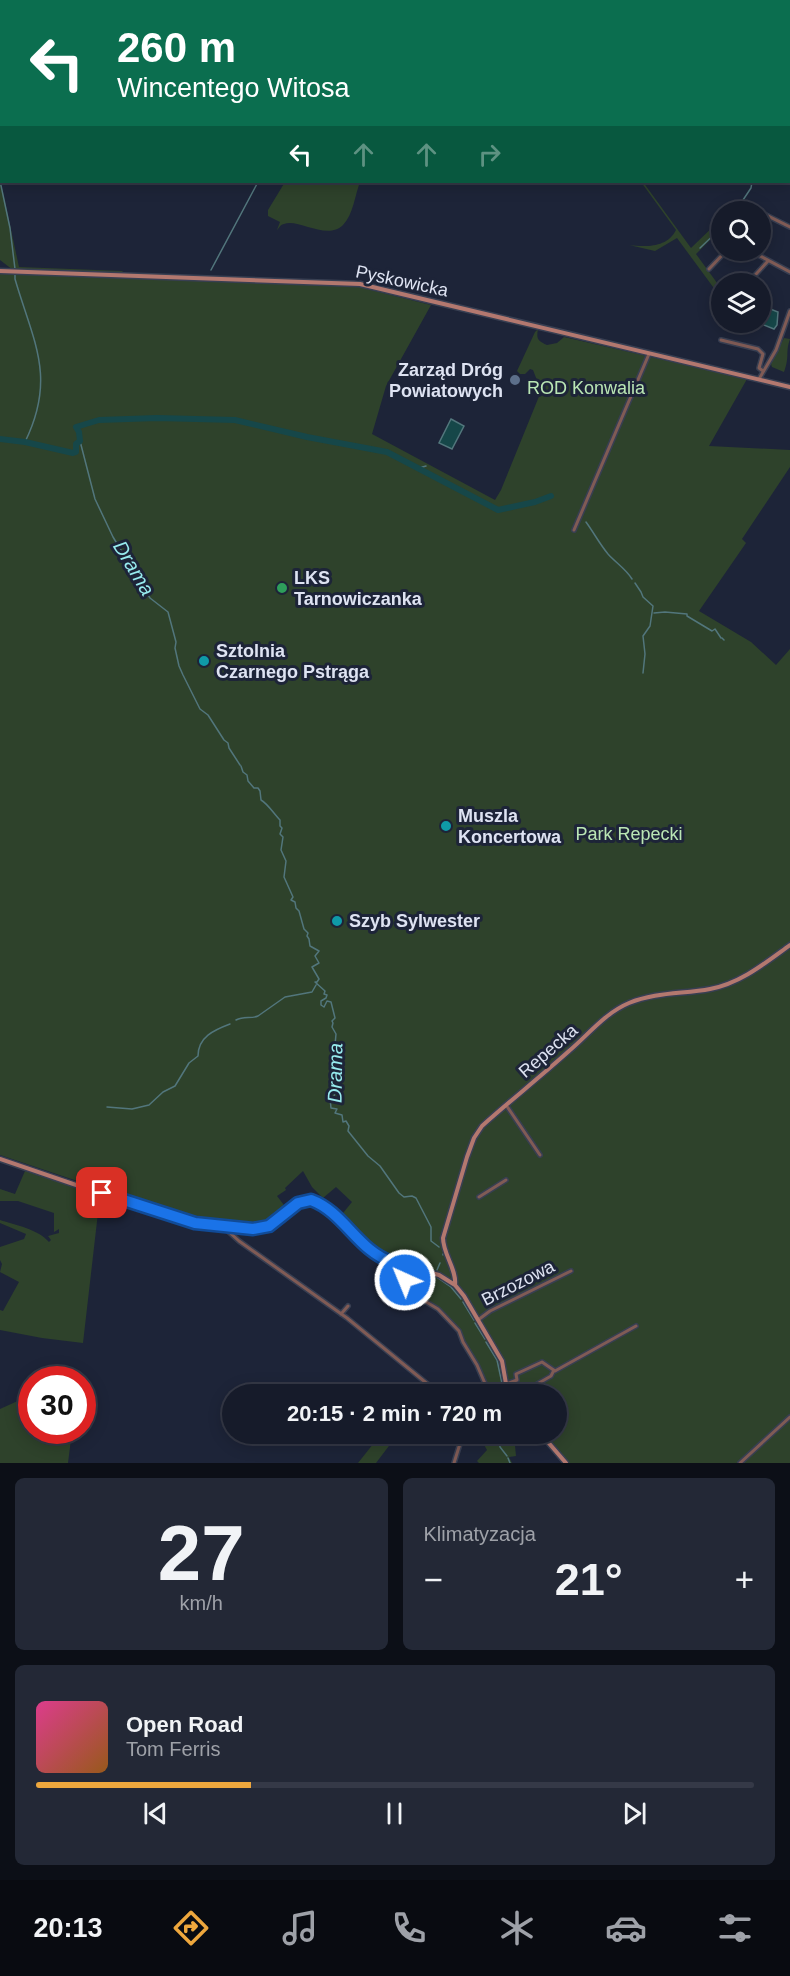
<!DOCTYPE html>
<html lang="pl">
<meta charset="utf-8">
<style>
:root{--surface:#161b2a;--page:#232836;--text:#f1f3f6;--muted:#9ea1a8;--line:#353947;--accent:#eea73d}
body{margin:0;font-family:Helvetica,sans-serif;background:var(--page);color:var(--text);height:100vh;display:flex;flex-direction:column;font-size:22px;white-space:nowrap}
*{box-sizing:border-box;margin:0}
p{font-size:20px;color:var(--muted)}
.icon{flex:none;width:33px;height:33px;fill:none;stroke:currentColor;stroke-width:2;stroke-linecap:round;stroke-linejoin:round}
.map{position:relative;height:1463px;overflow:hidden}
.drawer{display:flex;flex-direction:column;gap:15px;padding:15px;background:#0c0f17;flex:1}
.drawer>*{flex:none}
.banner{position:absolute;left:0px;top:0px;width:790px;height:183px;box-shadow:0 3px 15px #0003,0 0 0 2px var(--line);background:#0b6e4f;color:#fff;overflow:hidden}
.fabs{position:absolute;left:711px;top:201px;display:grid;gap:12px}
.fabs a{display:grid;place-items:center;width:60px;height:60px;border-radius:50%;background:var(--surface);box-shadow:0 3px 15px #0003,0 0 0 2px var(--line);font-size:30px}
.speed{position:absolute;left:18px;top:1366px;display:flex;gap:12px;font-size:30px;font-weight:700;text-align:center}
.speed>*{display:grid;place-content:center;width:78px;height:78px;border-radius:50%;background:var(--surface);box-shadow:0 3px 15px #0003,0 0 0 2px var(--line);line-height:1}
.speed .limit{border:9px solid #d22;background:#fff;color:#111}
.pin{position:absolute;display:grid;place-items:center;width:51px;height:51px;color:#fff;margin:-26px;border-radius:12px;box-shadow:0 3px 9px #0006}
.me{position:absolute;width:66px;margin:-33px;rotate:316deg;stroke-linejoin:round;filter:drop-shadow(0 0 4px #0008)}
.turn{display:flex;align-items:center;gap:21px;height:126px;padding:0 18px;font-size:27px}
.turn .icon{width:78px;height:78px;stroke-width:2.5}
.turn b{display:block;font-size:42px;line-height:51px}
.lanes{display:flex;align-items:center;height:57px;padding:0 18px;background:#0003;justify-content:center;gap:30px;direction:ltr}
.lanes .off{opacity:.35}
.big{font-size:45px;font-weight:600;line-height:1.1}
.drawer .card{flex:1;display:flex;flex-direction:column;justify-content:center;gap:9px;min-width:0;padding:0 21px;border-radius:9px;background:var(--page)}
.drawer .dial{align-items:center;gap:0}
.dial b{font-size:78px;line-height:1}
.song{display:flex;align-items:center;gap:18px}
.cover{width:72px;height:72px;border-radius:9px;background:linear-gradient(135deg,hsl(330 70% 55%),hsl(30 70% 35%))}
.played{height:6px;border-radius:3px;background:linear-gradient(90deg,var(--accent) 30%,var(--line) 30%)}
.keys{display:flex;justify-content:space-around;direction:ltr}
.heat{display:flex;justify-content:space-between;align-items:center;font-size:33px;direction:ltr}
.drawer .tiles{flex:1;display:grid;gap:15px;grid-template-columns:1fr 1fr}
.card:last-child{grid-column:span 2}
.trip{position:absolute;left:222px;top:1384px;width:345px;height:60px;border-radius:30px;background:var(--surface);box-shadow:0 3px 15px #0003,0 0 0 2px var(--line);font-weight:600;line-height:60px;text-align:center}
.menu{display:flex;height:96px;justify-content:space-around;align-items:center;background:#090b11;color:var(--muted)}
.menu .icon{width:42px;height:42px}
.menu .selected{color:var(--accent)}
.menu b{font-size:27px;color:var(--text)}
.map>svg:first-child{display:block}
.green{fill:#2e422b}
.water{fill:#164749;stroke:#52767c;stroke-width:1.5}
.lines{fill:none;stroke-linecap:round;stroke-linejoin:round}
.stream{stroke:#52767c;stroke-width:1.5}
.river{stroke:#164749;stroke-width:6}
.street-casing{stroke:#383f52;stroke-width:6}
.secondary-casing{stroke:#383f52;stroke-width:7}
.street{stroke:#805b55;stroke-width:3}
.secondary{stroke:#b3786f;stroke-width:4}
.route-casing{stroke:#114b97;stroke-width:15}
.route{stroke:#1a73e8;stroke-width:10}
.service-dot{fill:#5c6f8a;stroke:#1d2438;stroke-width:2}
.leisure-dot{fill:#2e9e5b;stroke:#1d2438;stroke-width:2}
.culture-dot{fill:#0f9aa8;stroke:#1d2438;stroke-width:2}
.labels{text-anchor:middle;stroke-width:6;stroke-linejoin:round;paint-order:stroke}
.street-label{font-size:18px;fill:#dee3f2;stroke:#1d2438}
.poi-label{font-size:18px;font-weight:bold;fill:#dee3f2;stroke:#1d2438;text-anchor:start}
.park-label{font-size:18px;fill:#bae6b4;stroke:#1d2438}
.water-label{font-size:20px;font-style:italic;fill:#97ebee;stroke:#1d2438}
</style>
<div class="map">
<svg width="790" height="1463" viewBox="0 0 790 1463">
<rect width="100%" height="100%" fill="#1d2438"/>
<path class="green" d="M0,179L19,267L122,271L124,273L13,270L0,260Z
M285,182H360C355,195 353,215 343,225C327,241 298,218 284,224C281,224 279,228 277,230L280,222L268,216V210Z
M641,182H643L691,248L721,219V229L696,254L720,287L716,291L677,238L655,251L629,245C646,247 667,248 676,230Z
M0,272L368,287L367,289L431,305L386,386L372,434L495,500L501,490L542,389L540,388L533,370L530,369L525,374H520L517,371L535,332L538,329C536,339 538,341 547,345L557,343L564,337L747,379L709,446L790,450V467L742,539L746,543L699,611L751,642L776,665L790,649V1463H567L542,1434H556V1395H490L475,1361L459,1334L443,1314L339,1218L352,1202L336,1187L323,1198L312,1187L303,1171L285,1188L286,1190L277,1196L287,1209C280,1215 273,1223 264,1226C249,1230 194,1219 178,1215L0,1155Z
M784,338L790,339C785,353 790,356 784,372L772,367L771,364Z
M25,1171L95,1194L99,1204L83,1343L42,1338L0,1330V1310L3,1311L19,1282L0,1272L2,1264L0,1260V1247L24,1239L26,1234L0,1223V1220C15,1225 38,1229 49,1242L51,1240L48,1236L59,1233V1229L54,1232V1213L18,1201H0V1189L15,1194Z
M31,1395L32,1431H72L68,1463H0V1409Z
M381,1434H398L376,1463H358Z
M478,1434H500L501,1438L514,1435L516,1456L509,1457L512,1463H479L477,1461L487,1450Z"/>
<path class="water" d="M761,286L768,298L770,309L778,312L777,325L774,329L759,323Z
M451,419L464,426L452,449L439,443Z"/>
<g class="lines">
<path class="stream" d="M758,0L760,2
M16,2L17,0
M0,27L2,24
M0,181L10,228L15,269
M735,212L751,188L752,182
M700,248L722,227
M211,270L258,182
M15,274V279C33,341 57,377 25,442
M80,441L95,499L113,537L150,598L168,612L176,642L175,648L179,666L183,675L200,709L208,715L224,740L228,743L229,748L240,765
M419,468L426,466
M586,522C594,533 599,543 608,554C616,563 626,569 632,579
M635,583L641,592L643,597L653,606L650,626L643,636L645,654L643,673
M654,613L665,612L687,614V616L712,631L715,629L721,638
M722,638L724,640
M241,766L243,772L247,775L248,781L254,788H258L260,791L261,800C268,804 274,814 280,820V826L282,828L280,834L283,837L281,850L286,861L284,877L293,897L291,900L295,902L296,908L299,911L304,929L308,933L307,936L309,939L310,946L319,951L315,956L319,963L312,967L319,979L317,982H315L325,991L324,994L327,995L326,998L321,1001V1005L324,1007L327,1001L331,1002L335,1018L332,1021L333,1023L332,1027L336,1034L334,1056L337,1057L335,1062L338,1068L334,1072L336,1075L332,1082L334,1084L332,1087L336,1091L334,1096L330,1098L331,1108L337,1109L335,1113L342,1115L343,1122L346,1121L349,1126L348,1131L368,1156L380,1166L399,1193L404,1197L412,1196L416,1198L431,1227V1241L439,1247
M236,1020C244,1016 251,1019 258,1016L285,997L312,992L316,985
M107,1107L132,1109L149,1105L163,1092L175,1086L189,1063L198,1056C198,1037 214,1030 230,1024
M443,1255V1254
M437,1270L440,1263
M435,1276L451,1287L461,1299
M463,1302L474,1320
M475,1323L485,1339
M486,1342L497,1360L503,1388
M499,1434L500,1447L507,1456
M508,1458L510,1463"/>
<path class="river" d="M0,439L25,442L73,453L76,452V444L80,441L79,432L76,427L99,420L157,418L235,420L307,437L387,452L498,510L535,502L551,496"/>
<g class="street-casing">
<path id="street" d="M760,212L790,227
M749,250L790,272
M709,269L727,250
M747,284L768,261
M721,340L758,349L763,354L759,368L763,371
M759,379L776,350L790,311
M574,530L649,354
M506,1105L540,1155
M479,1197L506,1180
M226,1226L228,1231L239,1241L347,1318L441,1395
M391,1262L396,1271L423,1300L438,1309L459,1331L463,1342L477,1365L490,1395
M341,1314L348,1306
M478,1320L490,1311L571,1271
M506,1384L517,1380L516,1374L542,1362L555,1371L636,1326
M532,1387L551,1376L554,1370
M498,1395L507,1393
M454,1463L463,1434
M740,1463L790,1417"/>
</g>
<g class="secondary-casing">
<path id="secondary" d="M0,271L360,284L790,387
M0,1159L149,1210L203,1225L260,1229L273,1223L300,1202L311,1200L329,1210L377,1255L391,1262L439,1275L455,1285L464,1296L502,1361L508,1395
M455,1285C457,1270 443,1254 443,1238L467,1157L474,1138L482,1126C510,1101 540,1077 569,1051C588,1035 605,1013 629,1003C655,992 684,994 710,989C741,983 765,963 790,945
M541,1434L566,1463"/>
</g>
<use href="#street" class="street"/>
<use href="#secondary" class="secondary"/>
</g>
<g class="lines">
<g class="route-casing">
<path id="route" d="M102,1193L195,1223L253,1229L269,1226L298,1203L311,1200C344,1212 358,1251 392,1262L396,1271L405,1280"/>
</g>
<use href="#route" class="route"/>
</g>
<circle class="service-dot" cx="515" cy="380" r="6"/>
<circle class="leisure-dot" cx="282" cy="588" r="6"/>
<g class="culture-dot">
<circle cx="204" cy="661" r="6"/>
<circle cx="446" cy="826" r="6"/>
<circle cx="337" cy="921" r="6"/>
</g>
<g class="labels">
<g class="street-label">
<text transform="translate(402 281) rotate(12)" y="6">Pyskowicka</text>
<text transform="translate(548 1051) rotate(-41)" y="6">Repecka</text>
<text transform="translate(518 1283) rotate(-27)" y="6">Brzozowa</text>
</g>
<g class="poi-label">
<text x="503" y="376" text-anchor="end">Zarząd Dróg<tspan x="503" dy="21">Powiatowych</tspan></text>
<text x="294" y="584">LKS<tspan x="294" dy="21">Tarnowiczanka</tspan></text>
<text x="216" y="657">Sztolnia<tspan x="216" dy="21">Czarnego Pstrąga</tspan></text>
<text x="458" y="822">Muszla<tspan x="458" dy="21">Koncertowa</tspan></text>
<text x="349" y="927">Szyb Sylwester</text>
</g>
<g class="park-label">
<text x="586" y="394">ROD Konwalia</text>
<text x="629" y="840">Park Repecki</text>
</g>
<g class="water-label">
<text transform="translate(134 568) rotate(59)" y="7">Drama</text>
<text transform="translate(335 1073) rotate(-89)" y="7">Drama</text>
</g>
</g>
</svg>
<div class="fabs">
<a><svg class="icon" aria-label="search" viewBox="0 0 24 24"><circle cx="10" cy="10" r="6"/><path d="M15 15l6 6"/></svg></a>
<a><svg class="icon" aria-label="layers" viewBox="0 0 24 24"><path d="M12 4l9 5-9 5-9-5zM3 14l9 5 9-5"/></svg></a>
</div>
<div class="speed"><div class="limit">30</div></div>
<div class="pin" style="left:102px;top:1193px;background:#d93025"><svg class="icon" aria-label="arrive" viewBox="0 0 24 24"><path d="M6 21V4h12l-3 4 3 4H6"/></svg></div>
<svg class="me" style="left:405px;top:1280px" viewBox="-20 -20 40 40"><circle r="17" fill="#1a73e8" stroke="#fff" stroke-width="3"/><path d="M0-11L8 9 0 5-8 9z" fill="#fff"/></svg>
<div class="trip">20:15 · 2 min · 720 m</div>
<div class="banner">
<div class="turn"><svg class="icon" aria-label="left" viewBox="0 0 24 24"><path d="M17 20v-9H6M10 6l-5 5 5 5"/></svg><div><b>260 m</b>Wincentego Witosa</div></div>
<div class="lanes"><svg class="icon" aria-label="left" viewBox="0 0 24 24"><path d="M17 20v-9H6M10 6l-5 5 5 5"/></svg><svg class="icon off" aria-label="ahead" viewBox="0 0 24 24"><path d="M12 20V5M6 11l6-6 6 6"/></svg><svg class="icon off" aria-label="ahead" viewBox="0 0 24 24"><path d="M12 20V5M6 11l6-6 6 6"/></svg><svg class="icon off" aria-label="right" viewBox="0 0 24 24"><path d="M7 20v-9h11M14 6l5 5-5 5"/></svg></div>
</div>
</div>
<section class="drawer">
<div class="tiles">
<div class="card dial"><b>27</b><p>km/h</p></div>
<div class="card"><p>Klimatyzacja</p>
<div class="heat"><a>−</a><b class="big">21°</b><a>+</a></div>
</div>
<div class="card">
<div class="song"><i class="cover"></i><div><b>Open Road</b><p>Tom Ferris</p></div></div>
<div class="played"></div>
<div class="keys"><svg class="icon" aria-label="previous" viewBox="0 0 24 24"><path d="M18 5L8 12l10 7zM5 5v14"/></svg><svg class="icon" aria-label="pause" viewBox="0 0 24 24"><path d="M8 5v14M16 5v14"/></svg><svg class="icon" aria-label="next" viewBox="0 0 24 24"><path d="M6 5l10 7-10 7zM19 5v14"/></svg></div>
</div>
</div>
</section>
<nav class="menu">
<b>20:13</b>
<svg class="icon selected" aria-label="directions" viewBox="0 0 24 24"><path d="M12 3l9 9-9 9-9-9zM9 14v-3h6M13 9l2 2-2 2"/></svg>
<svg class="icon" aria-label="music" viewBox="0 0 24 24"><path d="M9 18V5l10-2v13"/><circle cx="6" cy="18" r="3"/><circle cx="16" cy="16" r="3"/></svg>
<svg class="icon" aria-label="phone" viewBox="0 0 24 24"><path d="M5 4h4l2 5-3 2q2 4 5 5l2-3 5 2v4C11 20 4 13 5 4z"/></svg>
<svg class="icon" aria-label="climate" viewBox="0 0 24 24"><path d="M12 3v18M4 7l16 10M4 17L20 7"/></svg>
<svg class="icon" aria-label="car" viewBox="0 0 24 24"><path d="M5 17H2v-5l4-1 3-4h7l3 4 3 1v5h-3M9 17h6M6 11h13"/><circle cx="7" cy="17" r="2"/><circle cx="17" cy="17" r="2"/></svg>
<svg class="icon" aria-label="filters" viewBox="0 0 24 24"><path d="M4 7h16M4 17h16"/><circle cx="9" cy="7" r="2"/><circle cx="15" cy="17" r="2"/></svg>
</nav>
